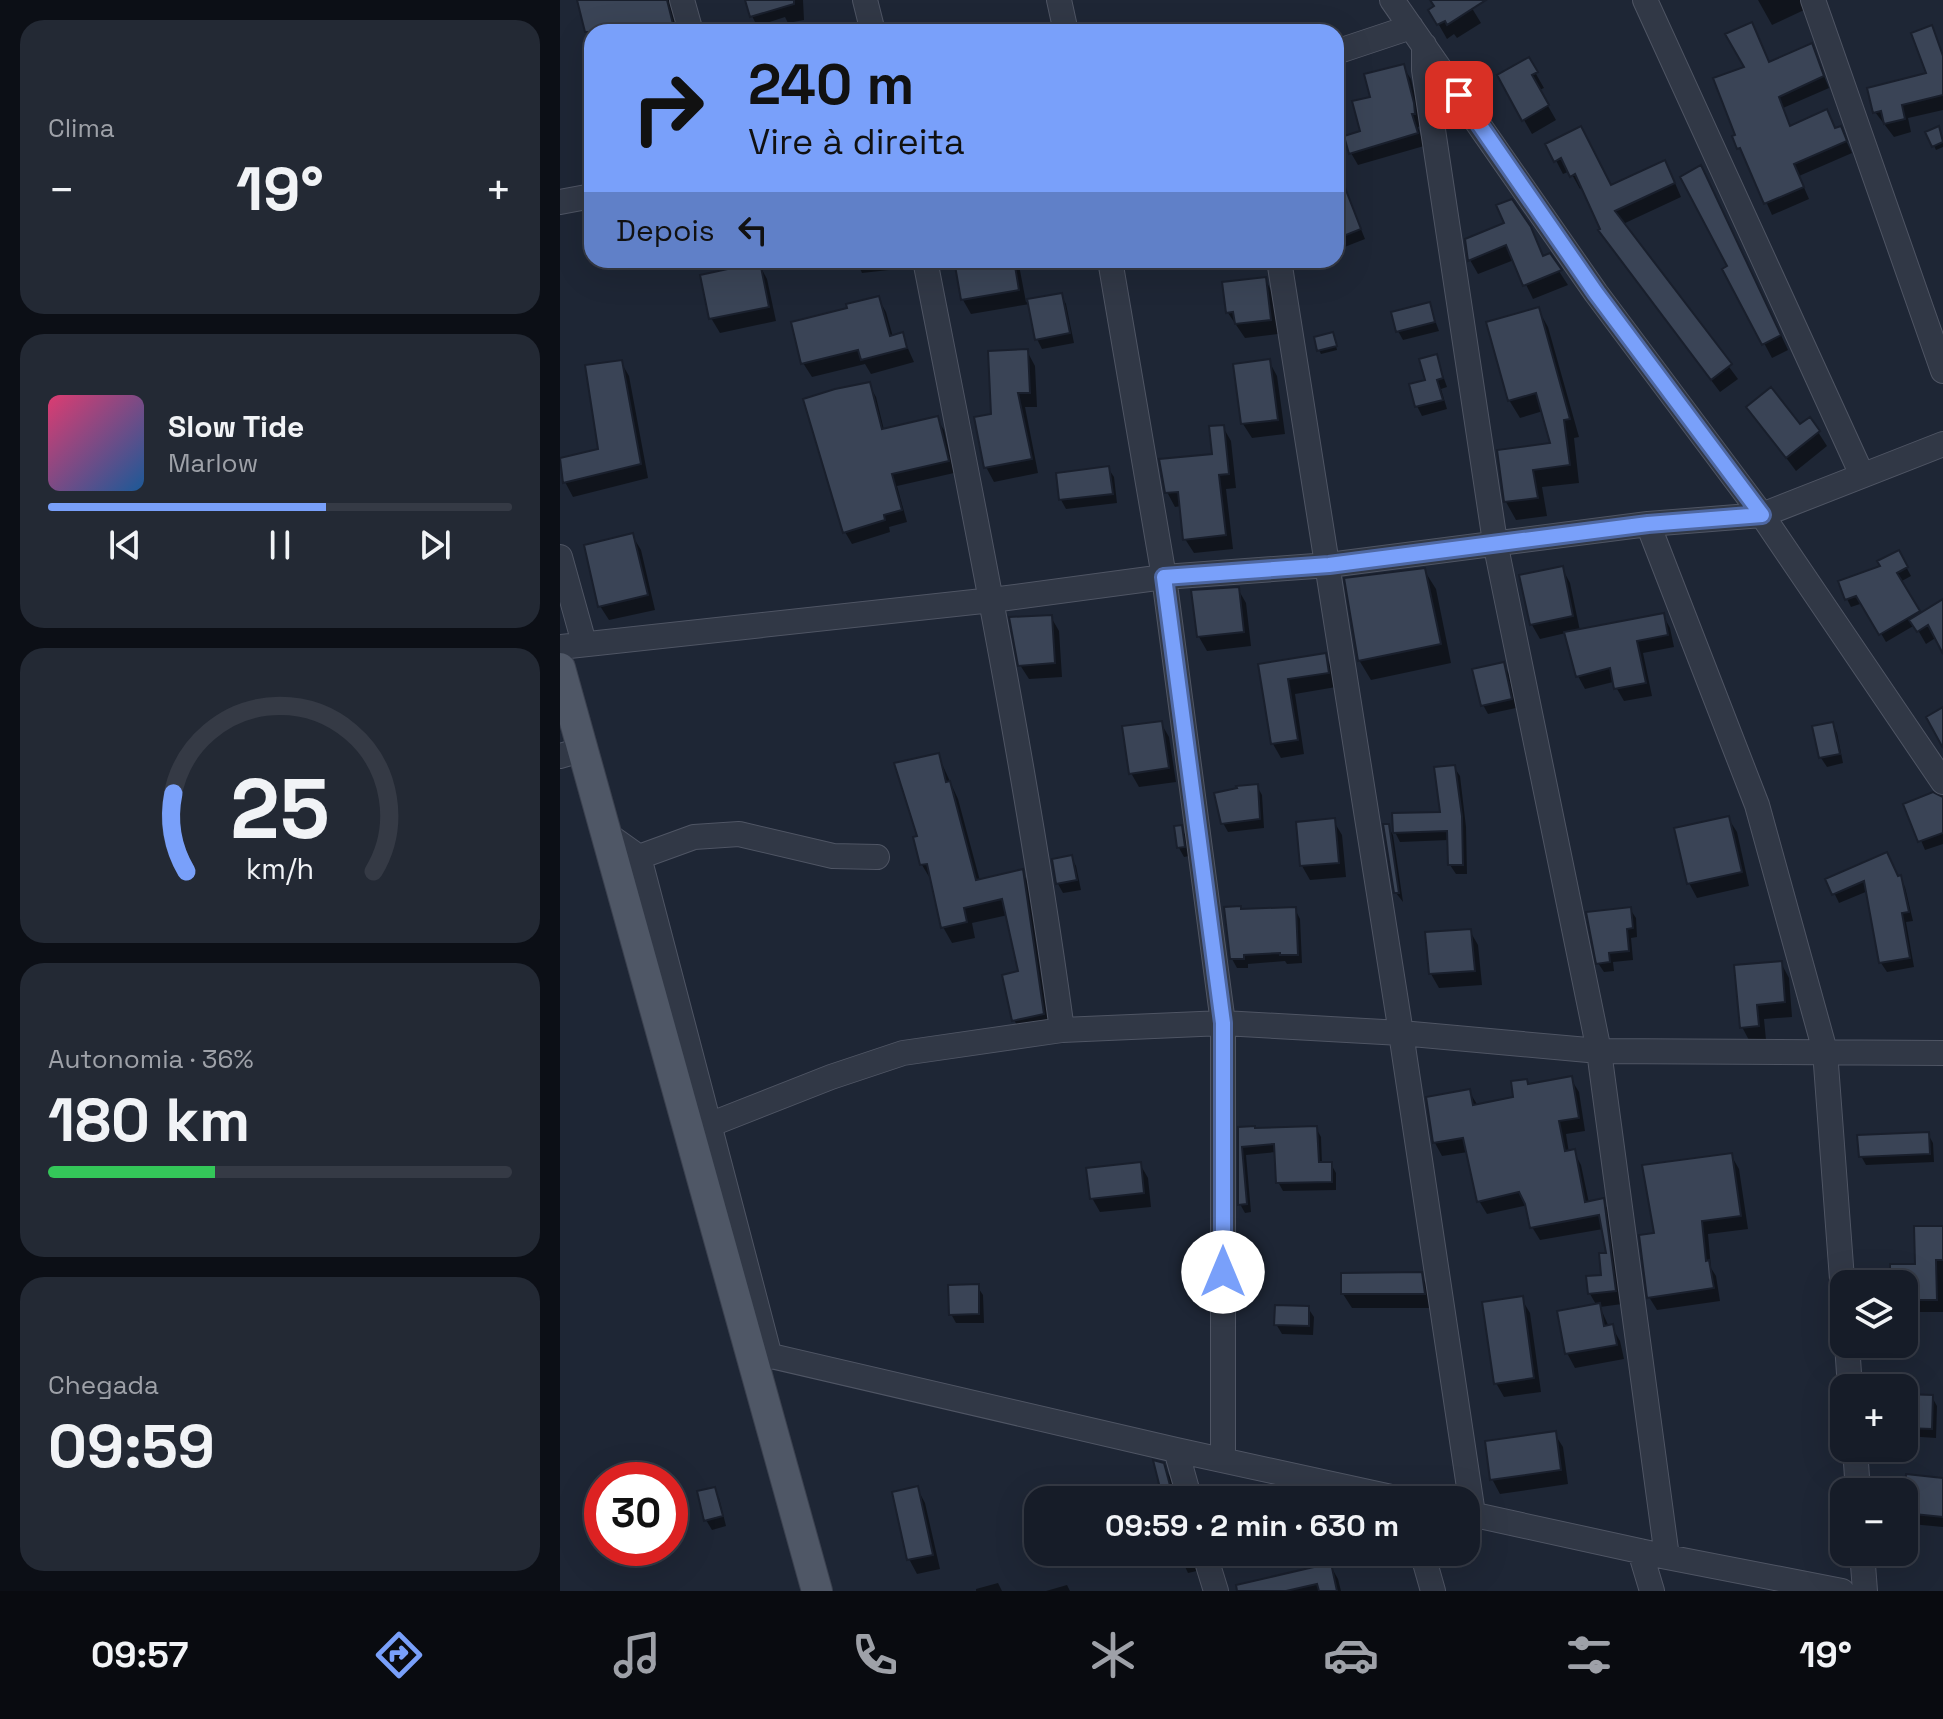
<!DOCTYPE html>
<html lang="pt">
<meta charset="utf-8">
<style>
:root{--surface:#161c28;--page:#232934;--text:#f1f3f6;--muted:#9ea1a8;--line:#353a45;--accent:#79a0fa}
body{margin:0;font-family:"Space Grotesk",sans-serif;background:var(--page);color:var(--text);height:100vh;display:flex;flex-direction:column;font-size:30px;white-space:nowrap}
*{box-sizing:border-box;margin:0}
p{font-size:26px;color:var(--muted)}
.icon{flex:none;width:44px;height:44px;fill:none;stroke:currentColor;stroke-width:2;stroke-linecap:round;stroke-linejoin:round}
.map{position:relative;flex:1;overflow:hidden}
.side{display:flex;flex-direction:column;gap:20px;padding:20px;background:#0c0f16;width:560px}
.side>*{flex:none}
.banner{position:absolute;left:24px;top:24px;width:760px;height:244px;border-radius:24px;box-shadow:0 8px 32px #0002,0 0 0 2px var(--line);background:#79a0fa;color:#111;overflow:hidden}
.tools{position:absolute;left:1270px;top:1270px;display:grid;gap:16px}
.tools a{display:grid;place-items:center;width:88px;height:88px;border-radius:16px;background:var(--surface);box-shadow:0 8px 32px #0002,0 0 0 2px var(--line);font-size:40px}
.speed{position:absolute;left:24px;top:1462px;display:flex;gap:16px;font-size:40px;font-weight:700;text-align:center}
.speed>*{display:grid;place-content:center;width:104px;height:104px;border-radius:50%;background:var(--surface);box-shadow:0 8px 32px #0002,0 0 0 2px var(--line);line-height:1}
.speed .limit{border:12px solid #d22;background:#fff;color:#111}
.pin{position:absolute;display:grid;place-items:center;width:68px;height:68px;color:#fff;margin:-34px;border-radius:16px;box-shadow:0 4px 12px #0006}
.me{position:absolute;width:88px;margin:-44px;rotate:0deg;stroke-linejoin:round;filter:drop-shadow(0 0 6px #0008)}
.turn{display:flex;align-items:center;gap:28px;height:168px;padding:0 32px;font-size:36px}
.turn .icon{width:104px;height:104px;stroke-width:2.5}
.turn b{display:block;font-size:56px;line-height:68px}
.then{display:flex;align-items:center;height:76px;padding:0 32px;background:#0003;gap:16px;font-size:30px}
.big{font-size:60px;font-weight:700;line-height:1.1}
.side .widget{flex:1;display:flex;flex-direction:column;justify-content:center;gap:12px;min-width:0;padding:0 28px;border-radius:24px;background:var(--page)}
.side .dial{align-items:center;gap:0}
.dial svg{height:208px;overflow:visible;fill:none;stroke:var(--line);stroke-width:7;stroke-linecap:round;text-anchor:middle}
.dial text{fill:var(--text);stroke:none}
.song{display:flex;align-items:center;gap:24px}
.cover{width:96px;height:96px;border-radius:12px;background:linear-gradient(135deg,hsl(340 70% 55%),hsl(210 70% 35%))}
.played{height:8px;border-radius:4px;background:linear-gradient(90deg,var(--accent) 60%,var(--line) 60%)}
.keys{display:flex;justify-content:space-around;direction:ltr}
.heat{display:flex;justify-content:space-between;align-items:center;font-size:44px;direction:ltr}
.charge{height:12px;border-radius:6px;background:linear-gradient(90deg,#34c759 36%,var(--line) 0)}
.trip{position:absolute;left:464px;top:1486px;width:456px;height:80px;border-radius:24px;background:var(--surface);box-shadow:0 8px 32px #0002,0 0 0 2px var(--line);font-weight:700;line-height:80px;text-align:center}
.tab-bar{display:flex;height:128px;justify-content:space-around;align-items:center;background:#090b10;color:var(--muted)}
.tab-bar .icon{width:56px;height:56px}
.tab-bar .selected{color:var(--accent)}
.tab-bar b{font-size:36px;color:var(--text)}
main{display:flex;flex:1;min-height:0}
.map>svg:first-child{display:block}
.shadow{fill:#0007}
.building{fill:#3a4456;stroke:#191f2c;stroke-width:2}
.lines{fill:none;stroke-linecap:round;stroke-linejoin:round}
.minor-casing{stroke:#4f5564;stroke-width:26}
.major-casing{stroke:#3b414f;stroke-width:32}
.minor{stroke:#313846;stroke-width:24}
.major{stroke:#4f5766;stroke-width:30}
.route-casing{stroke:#4f68a2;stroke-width:20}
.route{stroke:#79a0fa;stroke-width:14}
</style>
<main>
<section class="side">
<div class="widget"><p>Clima</p>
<div class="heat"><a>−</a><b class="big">19°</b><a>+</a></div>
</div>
<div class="widget">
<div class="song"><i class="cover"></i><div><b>Slow Tide</b><p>Marlow</p></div></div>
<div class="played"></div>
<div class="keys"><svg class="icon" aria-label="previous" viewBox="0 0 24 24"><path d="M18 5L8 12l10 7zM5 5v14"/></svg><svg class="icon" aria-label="pause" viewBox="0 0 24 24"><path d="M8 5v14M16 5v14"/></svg><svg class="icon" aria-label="next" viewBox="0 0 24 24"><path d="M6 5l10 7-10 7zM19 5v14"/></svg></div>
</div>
<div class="widget dial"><svg viewBox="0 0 100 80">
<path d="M14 69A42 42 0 1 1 86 69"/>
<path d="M14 69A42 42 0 0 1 9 39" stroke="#79a0fa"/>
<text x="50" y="56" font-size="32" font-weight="700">25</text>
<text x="50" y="72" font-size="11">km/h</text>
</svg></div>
<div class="widget"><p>Autonomia · 36%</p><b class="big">180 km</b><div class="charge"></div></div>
<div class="widget"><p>Chegada</p><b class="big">09:59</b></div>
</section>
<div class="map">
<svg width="1383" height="1591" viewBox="0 0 1383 1591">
<rect width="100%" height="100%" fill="#1e2635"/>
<path class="shadow" d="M19,0H113L121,32H32V49Z
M192,0H243L244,20L228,23L225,17L197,26L192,16Z
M872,0H907L921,23L897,38L894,34L887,39L871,11L876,7Z
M1198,0H1240L1244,10L1212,25Z
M1371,28L1383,54V110L1348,118L1351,132L1334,137L1315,112L1368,75Z
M279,29L281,32H260Z
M1251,45L1269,88L1223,108L1231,127L1276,130L1280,128L1292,153L1239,176L1249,199L1212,215L1187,159L1179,148L1209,64Z
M968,60L984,88L979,90L996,120L972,134L939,76Z
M843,67L851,79L860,118L861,126L858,127L864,146L798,165L791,153L802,132L812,98Z
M1378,129L1383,139V147L1376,150L1368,133Z
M988,145L1051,187L1112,176L1121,197L1063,224L1178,379L1160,392L1048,244L1023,187L1020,189L1010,171L1003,174Z
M776,168L805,239L782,248L776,239Z
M1149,182L1228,350L1212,358L1165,270L1170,267Z
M947,225L970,228L984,257L989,256L1008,285L973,299L954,260L918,274L910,260Z
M296,260H337L338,269L302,273Z
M396,260H458L466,302L501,295L506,304L514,343L482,349L477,339L470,304L411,314L403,300Z
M199,264L207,279L216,321L160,333L151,318Z
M705,279L713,294L718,334L685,338L668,313Z
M318,298L326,312L333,337L342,335L354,362L311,374L305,364L252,377L243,363L289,310Z
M869,304L879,331L843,340L838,331Z
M978,309L988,327L1019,437L1014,438L1019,483L982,487L987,516L956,520L946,502L992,445L983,411L960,418L949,400Z
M774,338L777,350L761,354L759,350Z
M467,351L475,366L477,407H465L478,473L434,482L426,467L433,415Z
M876,356L887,387L881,389L887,409L862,416L857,406Z
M709,361L717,376L725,434L692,438L683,424Z
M61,362L69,376L88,478L13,497L5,482L0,461L41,450Z
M309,385L316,397L324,430L377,419L384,430L394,473L337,486L347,522L329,527L330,532L292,544L285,532Z
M1188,407L1258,432L1267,446L1236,471Z
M663,427L671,441L676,488L666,489L673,549L634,553L625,539L621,506L615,507L607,492L654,456Z
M548,468L554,477L557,503L506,509L501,500L498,474Z
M72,535L81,550L95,610L49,620L40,606Z
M1343,561L1351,576L1340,582L1360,616L1383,602V649L1377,637L1366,644L1355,625L1326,642L1303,603L1291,607L1287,599Z
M1002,568L1010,583L1020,631L1103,615L1110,628L1114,647L1083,653L1092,696L1064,701L1053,682L1025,689L1018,676L1006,633L980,639L972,625L961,577Z
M864,570L876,589L891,663L811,680L799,660Z
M678,589L686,603L691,646L647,651L639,637Z
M491,617L499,631L502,677L469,679L460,665Z
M765,655L773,670L776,687L735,694L744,754L721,758L713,744L700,665Z
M943,664L949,674L956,708L928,714L923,705Z
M601,723L609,737L616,782L579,787L571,773Z
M1272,724L1277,733L1283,763L1267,767L1261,758L1255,728Z
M378,755L398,799L420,881L462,872L471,887L492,1029L463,1036L454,1020L461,972L448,915L412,923L415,938L392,943L383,927L371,880L362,865L359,838Z
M894,767L900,776L906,827L907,874H896L890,865L889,840L840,842L835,832L882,814Z
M697,786L702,795L704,828L668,832L663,823Z
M1383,801V844L1365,850L1346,805Z
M1168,818L1177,832L1189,886L1137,898L1129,883Z
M773,820L782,835L786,877L750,880L742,866Z
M828,826L833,835L843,902L836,893Z
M621,827L626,836L629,856L624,857L619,848Z
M511,857L516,866L521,890L503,893L498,884L494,860Z
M1340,877L1345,887L1353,921L1346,922L1354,967L1327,972L1321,963L1308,891L1279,903L1268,880Z
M735,909L740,919L742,963L727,964L725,961L688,964V968H677L672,959L681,911Z
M1070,909L1076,918L1077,937L1071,938L1073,960L1053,962L1054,971L1044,972L1038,963Z
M910,931L918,945L922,985L879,988L871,974Z
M1221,963L1229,978L1232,1017L1204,1019L1206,1040L1190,1042L1182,1027Z
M1011,1079L1019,1092L1025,1131L1006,1134L1009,1153L1014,1152L1021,1165L1029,1203L1043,1200L1050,1214L1062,1304L1040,1307L1049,1327H1052L1060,1341L1064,1359L1015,1368L1007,1353L1037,1306L1030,1294L1043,1277L1048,1254L1043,1229L980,1240L972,1227L968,1205L927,1214L919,1201L908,1152L882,1156L875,1143L909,1091L918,1106L955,1098L969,1086Z
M756,1128L761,1137L762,1164H771L776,1173V1190L723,1191L718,1182L716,1152L686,1155L691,1212L685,1213L680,1204V1129Z
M1368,1134L1373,1143L1374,1162L1306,1165L1301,1156Z
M1171,1155L1179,1169L1188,1229L1148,1234L1151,1268L1156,1276L1160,1301L1097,1310L1089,1297L1096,1235Z
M580,1164L588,1178L591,1207L540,1212L532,1198Z
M1383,1228V1312H1344V1284H1332L1357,1266Z
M860,1274L869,1289L872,1308H792L783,1294Z
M417,1286L423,1295L424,1323H396L391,1314Z
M961,1298L970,1313L981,1392L944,1397L936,1383Z
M748,1308L754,1317L753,1335L722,1334L716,1324Z
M1344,1396L1372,1397L1377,1406L1376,1438L1346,1436Z
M994,1433L1003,1447L1008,1484L940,1494L932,1479Z
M603,1464L611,1479L617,1500H605Z
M80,1471L92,1480H74Z
M1383,1480V1527L1351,1524L1344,1512Z
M357,1488L365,1503L380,1569L357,1574L349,1559Z
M154,1489L159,1498L166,1526L152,1530L146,1520Z
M618,1552H639L637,1571L628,1573Z
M770,1565L778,1579L781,1591H688Z
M438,1583L442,1591H416V1589Z
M507,1585L510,1591H486Z"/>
<path class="building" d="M17,0H107L115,32H25Z
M185,0H234V4L190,17Z
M870,0H926L887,25L885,21L877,25L868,10L874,6Z
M1192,22L1209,62L1252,43L1264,76L1219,97L1230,126L1267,109L1275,128L1281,126L1287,141L1234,164L1244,187L1204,204L1180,148L1177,149L1172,136L1175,135L1153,78L1184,67L1165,34Z
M1372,25L1383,56V95L1342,105L1345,119L1324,124L1321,111L1313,113L1307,88L1366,73L1351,33Z
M969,57L978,72L972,75L989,105L962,121L937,75Z
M844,64L854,103L855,114H852L858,133L789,154L784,136L800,131L792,101L810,97L804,74Z
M1021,126L1051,185L1105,160L1115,183L1055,211L1172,364L1151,380L1038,230L1040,229L1015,174L1010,177L1001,158L994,162L985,144Z
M1379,126L1383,142L1372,147L1365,132Z
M1141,165L1221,335L1202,345L1162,269L1167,266L1120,177Z
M777,167L801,229L776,239V168Z
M952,199L971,227L983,256L990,253L1002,270L963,286L946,245L908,261L905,239L944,223L936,205Z
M394,260H454L459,290L401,300Z
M200,262L209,307L149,319L140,275Z
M706,277L711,320L675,324L673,312L666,313L662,282Z
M502,293L510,333L475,340L467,299Z
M319,296L330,336L343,332L347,348L301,360L298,350L241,364L231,322L287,308L286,304Z
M870,302L875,322L836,332L831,312Z
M979,307L1010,419L1004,420L1010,465L973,470L978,498L944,502L937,450L990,443L976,393L948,401L926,322Z
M773,332L777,346L757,351L754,337Z
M468,349L470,393H458L472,459L424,468L414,417L431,414L428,351Z
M877,354L883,378L877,380L883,400L855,407L849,384L865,380L859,359Z
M710,359L718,420L681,424L673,364Z
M62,360L81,464L3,483L0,458L38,449L25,365Z
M310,382L322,429L378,416L389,461L332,474L342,510L324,515L325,520L283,533L243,399L275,389Z
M1211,387L1240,424L1250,417L1260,431L1226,458L1186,407Z
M664,425L669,474L659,475L666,535L623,540L618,492L605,493L599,459L652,454L649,426Z
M549,466L553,494L499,500L496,473Z
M73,533L88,595L38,607L24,545Z
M1339,550L1348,567L1337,573L1360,611L1319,635L1296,596L1285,600L1278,581L1320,566L1317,561Z
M1003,566L1013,616L970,625L959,575Z
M865,568L881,644L798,661L784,578Z
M679,587L684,632L637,637L631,590Z
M1383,599V654L1368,625L1357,632L1349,620Z
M1104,613L1108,635L1077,641L1086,683L1054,689L1050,668L1016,677L1004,632Z
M492,615L495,663L458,666L449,617Z
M766,653L769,673L728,679L738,740L711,744L698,664Z
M944,662L952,699L921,706L912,669Z
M1383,707V748L1366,717Z
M602,721L609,768L569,774L562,726Z
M1273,722L1280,754L1259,758L1252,726Z
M379,753L386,782L390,781L416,880L463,869L484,1014L452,1021L442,975L458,971L442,899L404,908L407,922L381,928L367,864L360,865L353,837L357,836L334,763Z
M895,765L902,816L903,865H888L887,831L833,833L832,813L880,812L874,767Z
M698,784L700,819L661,824L654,793L677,788L676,786Z
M1373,792L1383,797V833L1358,842L1343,804Z
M1169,816L1182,872L1127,884L1114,828Z
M775,818L779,863L740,866L736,822Z
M823,824H829L839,893H834Z
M622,825L625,847L617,848L614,826Z
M1327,852L1338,876L1341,875L1349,912L1342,913L1350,958L1319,963L1304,881L1272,895L1265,879Z
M512,855L517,880L496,884L492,859Z
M681,906V909L736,907L738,955H720V953L684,955V959H670L664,907Z
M1071,907L1073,928L1067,929L1069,951L1049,953L1050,962L1036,964L1026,912Z
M911,929L915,971L869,974L865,932Z
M1222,961L1225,1002L1197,1005L1199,1026L1180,1028L1174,965Z
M1012,1076L1019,1118L999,1121L1005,1151L1015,1149L1025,1202L1044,1198L1056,1291L1028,1294L1026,1276L1041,1275L1039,1253H1046L1039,1215L970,1228L965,1204L959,1192L917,1202L903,1138L873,1143L866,1097L910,1089L913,1105L953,1097L951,1081L967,1079L968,1084Z
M695,1126V1128L757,1126L759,1162H772V1182L716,1183L714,1144L682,1147L687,1204L678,1205V1127Z
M1369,1132L1370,1154L1299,1157L1297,1135Z
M1172,1153L1181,1216L1142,1221L1146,1261L1149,1260L1154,1288L1087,1298L1079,1235L1094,1233L1082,1165Z
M581,1162L584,1193L530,1199L526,1168Z
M1354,1226H1383V1260H1376L1377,1300H1344V1284H1330V1264H1355Z
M862,1272L865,1294H781V1273Z
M419,1284V1314L389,1315L388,1285Z
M963,1296L974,1378L934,1384L922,1302Z
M1040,1303L1044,1326L1053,1324L1057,1345L1005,1354L997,1311Z
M715,1305L749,1306V1326L714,1325Z
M1344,1394L1373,1395L1372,1429L1344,1428Z
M996,1431L1001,1470L930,1480L925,1441Z
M593,1460L604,1463L614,1500H603Z
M1346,1474L1383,1478V1517L1344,1513Z
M358,1486L373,1555L347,1560L332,1492Z
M155,1487L163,1516L144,1521L137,1491Z
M771,1563L777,1591H759L757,1584L726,1591H677L676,1585Z"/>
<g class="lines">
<g class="minor-casing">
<path id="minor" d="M122,0L131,32
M305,0L313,32
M499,0L506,32
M832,0L1036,293L1202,515L1383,782
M1085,0L1302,475
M1253,0L1383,371
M864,45V70L935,542L1039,1051L1107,1557
M776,52L851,27
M0,202L32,196
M365,260C415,516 467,771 502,1030
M550,260L604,577L663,1023V1459
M1088,524L1197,805L1265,1051L1284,1306
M0,557L24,643
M0,647L432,600L604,577L769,565L1088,524L1202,515L1383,444
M0,756L24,749
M48,835L79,857L210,1357
M79,857L134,837L179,834L273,856L317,857
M149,1125L271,1077L343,1053L502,1030L663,1023L841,1033L719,260
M1287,1344L1290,1388
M190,1351L616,1450L845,1500
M1295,1448L1298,1492
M616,1450L630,1500
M906,1513L1107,1557L1282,1591
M913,1514L841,1033L1039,1051L1383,1053
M1080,1551L1092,1591
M644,1552L656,1591
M862,1552L873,1591
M1302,1552L1305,1591"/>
</g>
<g class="major-casing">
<path id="major" d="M0,668L257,1591"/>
</g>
<use href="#minor" class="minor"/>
<use href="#major" class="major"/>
</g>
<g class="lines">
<g class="route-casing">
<path id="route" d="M663,1272V1023L604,577L769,565L1088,524L1202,515L1036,293L899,95"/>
</g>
<use href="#route" class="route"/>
</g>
</svg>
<div class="tools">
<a><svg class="icon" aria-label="layers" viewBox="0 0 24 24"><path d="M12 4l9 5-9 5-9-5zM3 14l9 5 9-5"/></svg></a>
<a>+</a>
<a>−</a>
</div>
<div class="speed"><div class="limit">30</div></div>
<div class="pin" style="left:899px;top:95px;background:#d93025"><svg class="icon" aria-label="arrive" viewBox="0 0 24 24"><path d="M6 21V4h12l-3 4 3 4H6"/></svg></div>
<svg class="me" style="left:663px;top:1272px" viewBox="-20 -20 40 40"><circle r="19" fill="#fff"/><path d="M0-13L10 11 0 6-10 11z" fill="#79a0fa"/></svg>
<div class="trip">09:59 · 2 min · 630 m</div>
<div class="banner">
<div class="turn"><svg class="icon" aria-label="right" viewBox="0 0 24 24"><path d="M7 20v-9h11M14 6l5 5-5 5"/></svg><div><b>240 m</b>Vire à direita</div></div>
<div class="then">Depois<svg class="icon" aria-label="left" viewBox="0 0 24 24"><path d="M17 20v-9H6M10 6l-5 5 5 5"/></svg></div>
</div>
</div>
</main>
<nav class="tab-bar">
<b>09:57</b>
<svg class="icon selected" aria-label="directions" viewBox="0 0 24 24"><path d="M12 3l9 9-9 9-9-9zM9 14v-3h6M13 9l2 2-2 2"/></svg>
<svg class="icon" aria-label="music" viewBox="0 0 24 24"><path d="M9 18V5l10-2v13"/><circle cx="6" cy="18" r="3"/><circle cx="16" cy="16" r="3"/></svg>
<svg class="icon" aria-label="phone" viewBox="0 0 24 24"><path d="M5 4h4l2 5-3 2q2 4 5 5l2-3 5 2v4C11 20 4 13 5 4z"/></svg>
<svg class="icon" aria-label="climate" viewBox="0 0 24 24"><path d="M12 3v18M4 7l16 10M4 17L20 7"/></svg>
<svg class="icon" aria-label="car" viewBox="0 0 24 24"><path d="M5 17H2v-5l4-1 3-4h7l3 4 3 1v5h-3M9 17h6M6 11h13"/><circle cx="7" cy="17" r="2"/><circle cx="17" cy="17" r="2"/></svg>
<svg class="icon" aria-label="filters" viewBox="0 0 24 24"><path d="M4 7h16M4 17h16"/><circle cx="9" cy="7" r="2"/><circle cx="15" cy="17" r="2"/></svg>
<b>19°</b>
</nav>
